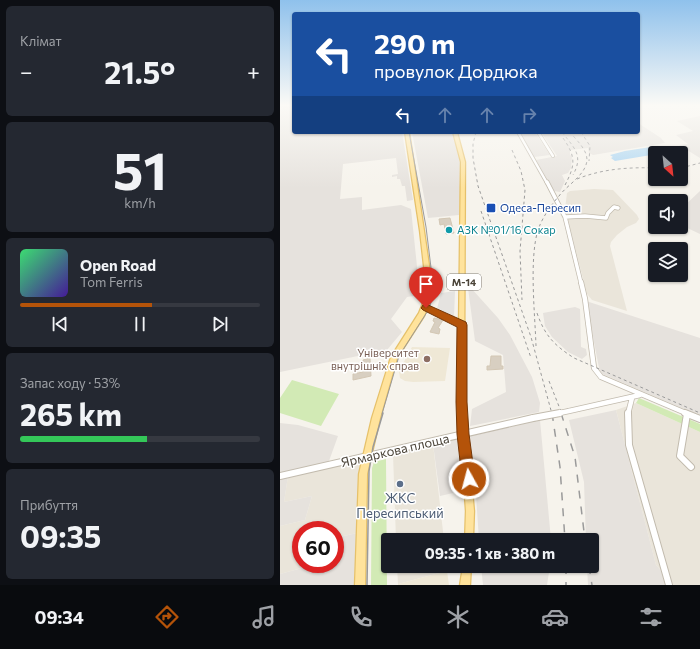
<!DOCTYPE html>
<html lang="uk">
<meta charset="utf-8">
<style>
:root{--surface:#171b24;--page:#242831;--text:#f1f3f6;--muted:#9ea1a6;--line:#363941;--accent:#b45309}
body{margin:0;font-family:Commissioner,sans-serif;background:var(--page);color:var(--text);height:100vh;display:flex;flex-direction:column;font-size:15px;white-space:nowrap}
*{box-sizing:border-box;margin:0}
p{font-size:13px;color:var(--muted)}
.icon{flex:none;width:22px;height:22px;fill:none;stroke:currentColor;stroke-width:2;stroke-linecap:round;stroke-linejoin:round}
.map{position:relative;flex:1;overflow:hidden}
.panel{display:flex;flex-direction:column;gap:6px;padding:6px;background:#0d0f14;width:280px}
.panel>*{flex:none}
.banner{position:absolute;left:12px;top:12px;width:348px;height:122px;border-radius:4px;box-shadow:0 1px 3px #0004;background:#1a4fa0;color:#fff;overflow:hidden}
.needle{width:26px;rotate:153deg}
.fabs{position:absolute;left:368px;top:146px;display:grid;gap:8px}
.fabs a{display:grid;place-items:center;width:40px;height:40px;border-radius:4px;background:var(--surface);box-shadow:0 1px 3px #0004;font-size:20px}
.speed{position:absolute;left:12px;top:521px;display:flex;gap:8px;font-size:20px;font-weight:700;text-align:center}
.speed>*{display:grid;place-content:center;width:52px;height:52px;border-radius:50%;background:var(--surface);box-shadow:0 1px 3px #0004;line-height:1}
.speed .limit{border:6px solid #d22;background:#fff;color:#111}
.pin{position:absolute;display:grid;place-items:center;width:34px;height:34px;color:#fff;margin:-41px -17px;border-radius:50% 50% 50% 0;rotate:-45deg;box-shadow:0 0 4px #0007}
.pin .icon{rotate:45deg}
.me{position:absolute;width:44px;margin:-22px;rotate:353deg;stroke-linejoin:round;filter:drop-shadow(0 0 3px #0008)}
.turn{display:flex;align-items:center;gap:14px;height:84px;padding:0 16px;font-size:18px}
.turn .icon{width:52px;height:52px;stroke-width:2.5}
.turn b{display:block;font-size:28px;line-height:34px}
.lanes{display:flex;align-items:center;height:38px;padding:0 16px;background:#0003;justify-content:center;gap:20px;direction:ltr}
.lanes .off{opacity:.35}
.big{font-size:30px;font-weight:700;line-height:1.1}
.panel .card{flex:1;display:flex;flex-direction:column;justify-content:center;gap:6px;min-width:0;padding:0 14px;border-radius:6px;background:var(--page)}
.panel .dial{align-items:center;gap:0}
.dial b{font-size:52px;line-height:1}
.song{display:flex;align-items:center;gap:12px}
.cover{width:48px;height:48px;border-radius:6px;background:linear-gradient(135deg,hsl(140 70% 55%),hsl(260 70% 35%))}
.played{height:4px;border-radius:2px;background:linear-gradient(90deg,var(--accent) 55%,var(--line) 55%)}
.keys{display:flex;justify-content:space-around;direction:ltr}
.heat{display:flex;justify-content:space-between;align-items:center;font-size:22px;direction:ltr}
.charge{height:6px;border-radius:3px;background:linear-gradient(90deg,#34c759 53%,var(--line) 0)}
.trip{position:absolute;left:101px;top:533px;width:218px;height:40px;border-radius:4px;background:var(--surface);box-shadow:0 1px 3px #0004;font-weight:700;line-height:40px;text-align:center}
.tab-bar{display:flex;height:64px;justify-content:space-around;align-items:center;background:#090b0e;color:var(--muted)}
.tab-bar .icon{width:28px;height:28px}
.tab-bar .active{color:var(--accent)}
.tab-bar b{font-size:18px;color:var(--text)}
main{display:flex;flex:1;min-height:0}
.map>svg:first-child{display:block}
.residential{fill:#eae5da}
.industrial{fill:#e6e2dd}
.education{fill:#efe8d6}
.green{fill:#d2eab5}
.parking{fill:#e5e3e0}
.water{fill:#a9d4f2}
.building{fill:#d8cfc1;stroke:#d3c7b4}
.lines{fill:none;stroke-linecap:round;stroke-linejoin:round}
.minor-far3-casing{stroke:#c2bbae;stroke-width:4}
.minor-far2-casing{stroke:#c2bbae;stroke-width:5}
.minor-far1-casing{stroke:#c2bbae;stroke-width:6}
.minor-casing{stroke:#c2bbae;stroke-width:8}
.major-casing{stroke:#e6c16a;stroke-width:2.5}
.minor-far3{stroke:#fff;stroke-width:2.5}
.minor-far2{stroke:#fff;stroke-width:3.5}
.minor-far1{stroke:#fff;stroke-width:4.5}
.minor{stroke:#fff;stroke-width:6}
.major{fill:#ffe39c;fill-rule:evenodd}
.tram-far1{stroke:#9a9a9a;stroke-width:1}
.tram{stroke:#9a9a9a;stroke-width:1.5}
.rail-far1{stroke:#9a9a9a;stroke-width:1;stroke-dasharray:3 3;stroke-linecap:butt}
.rail{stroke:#9a9a9a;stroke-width:1.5;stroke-dasharray:8 8;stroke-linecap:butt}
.minor-bridge-far1-casing{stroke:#c2bbae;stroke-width:6;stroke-linecap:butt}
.minor-bridge-casing{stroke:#c2bbae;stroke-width:8;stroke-linecap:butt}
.minor-bridge-far1{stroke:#fff;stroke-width:4.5}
.minor-bridge{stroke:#fff;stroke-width:6}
.route{fill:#b45309;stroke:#753606}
.transit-dot{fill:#1a4fb4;stroke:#fff;stroke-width:1.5}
.culture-dot{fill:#0f9aa8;stroke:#fff;stroke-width:1.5}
.education-dot{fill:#8d6e63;stroke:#fff;stroke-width:1.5}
.service-dot{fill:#5c6f8a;stroke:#fff;stroke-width:1.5}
.labels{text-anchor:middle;stroke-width:3;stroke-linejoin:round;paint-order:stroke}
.shield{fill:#fff;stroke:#817c74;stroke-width:1}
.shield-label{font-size:10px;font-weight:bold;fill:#4b4439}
.transit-label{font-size:11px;fill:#164399;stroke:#fff;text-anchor:start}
.culture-label{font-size:11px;fill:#0d838f;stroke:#fff;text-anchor:start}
.education-label{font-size:11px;fill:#785e54;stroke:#fff;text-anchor:end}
.near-street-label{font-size:13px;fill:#4b4439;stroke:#fff}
.near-service-label{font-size:13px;fill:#4e5e75;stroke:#fff}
</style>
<main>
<section class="panel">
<div class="card"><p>Клімат</p>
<div class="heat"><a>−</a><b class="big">21.5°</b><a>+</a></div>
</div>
<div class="card dial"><b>51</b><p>km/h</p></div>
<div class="card">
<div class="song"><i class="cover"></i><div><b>Open Road</b><p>Tom Ferris</p></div></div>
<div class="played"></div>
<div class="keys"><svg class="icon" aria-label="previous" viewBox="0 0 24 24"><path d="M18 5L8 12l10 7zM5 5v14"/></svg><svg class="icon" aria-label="pause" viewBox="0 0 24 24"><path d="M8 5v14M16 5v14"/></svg><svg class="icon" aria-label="next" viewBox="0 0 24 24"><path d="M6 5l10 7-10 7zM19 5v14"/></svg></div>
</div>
<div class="card"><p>Запас ходу · 53%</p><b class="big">265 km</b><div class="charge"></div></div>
<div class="card"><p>Прибуття</p><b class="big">09:35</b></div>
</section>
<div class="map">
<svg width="420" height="585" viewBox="0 0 420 585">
<rect width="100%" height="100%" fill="#f6f3ec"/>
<path class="residential" d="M314,189L333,190L357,215L359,219L356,223L347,227L337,235L331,242L330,246L347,311L312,300L307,294L285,209L287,193L290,191Z
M356,403L420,432V585H387L384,574L376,565L336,410Z
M153,444L164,540H116L113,454Z
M83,458L79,470L77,533L55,538V530H21L22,568L0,574V526L25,520L32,496L4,502L8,476Z
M117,566H167V571L118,584Z"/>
<path class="industrial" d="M0,106H14V132H122L133,200L127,201L125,186H122L120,179H117V176L112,177V175L118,174L116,158L63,164L60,199L82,197V210L121,205L131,209L140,295L127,297L111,319L122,332L107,350L0,372Z
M420,116V158L399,145L408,144L396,135L413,131L397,121Z
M358,123L381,138L385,143L313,155L309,153L308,148L290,150V155L292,156L291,168L288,173L282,175L285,181L280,192L274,191L256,160L277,156L261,132H358Z
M132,132H173L182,164L179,215L148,218Z
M240,132H255L270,155L254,157Z
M420,191V234L401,225V209Z
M188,288H191L218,318L230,335L252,377L260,403L259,412L190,426L192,409L226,392L223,355L195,341Z
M306,301L420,338V416L320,373Z
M295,307L300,309L301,347L306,349L307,355L302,359L288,352L272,337L265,326L263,313Z
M336,410L376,565L384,574L387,585H308L307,566H312V540H306L304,482L289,420Z
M260,420L271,540H199L196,495L187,437Z
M0,423L18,425L58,436L49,461V466L8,476L4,502L32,496L25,520L0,526Z
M180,438L187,478L186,490L160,496L153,444Z
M77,533L74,585H0V574L22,568L23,564H55V538Z
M201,566H270L267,585H203Z"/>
<path class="education" d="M132,347L170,348L165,381L133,382L125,381L120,378L119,371Z
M167,571L169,585H118V584Z"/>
<path class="green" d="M12,380L59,394L41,426L0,413V398Z
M359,398L420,424V432L356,403Z
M106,459L107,585H91L92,468L94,462Z"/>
<path class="parking" d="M175,291L174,317L157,309L161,293Z"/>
<path class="water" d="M377,146H382L383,153L335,161L331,158L333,157L330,155L345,151Z"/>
<path class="building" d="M170,218L174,233L166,234L164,224L160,225L159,219Z
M154,318L163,320L158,328L160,329L159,334L150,332L155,322L153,321Z
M211,356H221V366H223V369L207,370V366H210Z
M90,358L91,376L73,380V374L83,372V360Z"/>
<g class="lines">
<g class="minor-far3-casing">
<path id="minor-far3" d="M238,132L267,183
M258,132L273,156"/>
</g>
<g class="minor-far2-casing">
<path id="minor-far2" d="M267,182L285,217L301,283
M285,217L305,216L326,218L328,213L334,207L338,208"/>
</g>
<g class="minor-far1-casing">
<path id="minor-far1" d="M301,282L305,299L314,368L321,377L408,414
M146,308L182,325
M289,411L360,395
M348,414L352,398"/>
</g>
<g class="minor-casing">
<path id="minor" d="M348,413L349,445L389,585
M405,413L420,419
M407,414L400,456L411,467
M0,476L253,418"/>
</g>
<g class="major-casing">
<path id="major" d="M125,132H129L144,231L153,293L144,316L117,358L100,418L87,474L85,585H75L79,474L92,418L111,357L139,313L147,293L140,231Z
M173,132H177L185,162L184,402L194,511L193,540H185L186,511L178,402L181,162Z
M183,566H191L190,585H180Z"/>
</g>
<use href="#minor-far3" class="minor-far3"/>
<use href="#minor-far2" class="minor-far2"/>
<use href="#minor-far1" class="minor-far1"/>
<use href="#minor" class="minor"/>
<use href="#major" class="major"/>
<path class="tram-far1" d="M102,414L119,356L149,309L154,292L146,227L129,132"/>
<path class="tram" d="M87,585L89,471L93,447L103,413"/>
<path class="rail-far1" d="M196,132L193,144V158L198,186L251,337L272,414
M282,132C294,148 304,155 293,175
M301,132L310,146L309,161
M283,138C297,158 295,166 284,187
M232,150L241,171L245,190L240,251L242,300
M401,168L420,163
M297,179C322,169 348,167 375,168
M201,211L251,358
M257,313C265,336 274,345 294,358L420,413
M256,346C255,314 249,259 258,230C262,218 271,205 279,196C287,185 306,175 307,160C307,149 296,140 290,132
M269,381L282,414"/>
<path class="rail" d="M272,413L280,467L285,540
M281,413L295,457L305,540
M286,566V585
M309,566L312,585"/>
<g class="minor-bridge-far1-casing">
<path id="minor-bridge-far1" d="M275,414L289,411"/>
</g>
<g class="minor-bridge-casing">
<path id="minor-bridge" d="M253,418L280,413"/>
</g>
<use href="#minor-bridge-far1" class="minor-bridge-far1"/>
<use href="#minor-bridge" class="minor-bridge"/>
</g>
<linearGradient id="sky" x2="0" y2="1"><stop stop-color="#8fc1ec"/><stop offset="0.56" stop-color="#fbfaf6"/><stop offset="1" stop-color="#fbfaf6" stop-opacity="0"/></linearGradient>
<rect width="420" height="188" fill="url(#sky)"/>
<path class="route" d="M146,304L186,322L187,325V402L189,434L195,479L193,483L189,485L184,483L182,479L177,434L176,402L177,327L143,310L141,308L143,305Z"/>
<rect class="transit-dot" x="206" y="203" width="10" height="10" rx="2"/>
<circle class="culture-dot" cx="169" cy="230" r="4"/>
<circle class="education-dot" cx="147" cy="359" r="4"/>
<circle class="service-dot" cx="120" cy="484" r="4"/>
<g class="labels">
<rect class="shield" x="167" y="274" width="34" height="16" rx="3"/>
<g class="shield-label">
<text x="184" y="286">М-14</text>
</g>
<g class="transit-label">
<text x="220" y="212">Одеса-Пересип</text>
</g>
<g class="culture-label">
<text x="177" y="234">АЗК №01/16 Сокар</text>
</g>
<g class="education-label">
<text x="139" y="357">Університет<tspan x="139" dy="13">внутрішніх справ</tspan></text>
</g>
<g class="near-street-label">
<text transform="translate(115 450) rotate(-13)" y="5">Ярмаркова площа</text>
</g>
<g class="near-service-label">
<text x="120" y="503">ЖКС<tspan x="120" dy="15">Пересипський</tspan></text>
</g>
</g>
</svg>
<div class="fabs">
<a><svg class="needle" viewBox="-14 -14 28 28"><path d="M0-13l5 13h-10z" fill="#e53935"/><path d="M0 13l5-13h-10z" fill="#9ea1a6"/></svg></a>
<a><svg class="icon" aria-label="sound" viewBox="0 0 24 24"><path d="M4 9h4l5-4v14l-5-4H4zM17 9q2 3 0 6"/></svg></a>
<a><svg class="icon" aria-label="layers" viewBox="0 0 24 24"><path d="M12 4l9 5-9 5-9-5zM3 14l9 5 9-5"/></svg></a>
</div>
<div class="speed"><div class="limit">60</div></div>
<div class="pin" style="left:146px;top:308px;background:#d93025"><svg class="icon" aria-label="arrive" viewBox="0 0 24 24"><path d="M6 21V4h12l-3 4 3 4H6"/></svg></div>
<svg class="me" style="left:189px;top:479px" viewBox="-20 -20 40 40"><circle r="17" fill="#b45309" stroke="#fff" stroke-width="3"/><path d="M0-11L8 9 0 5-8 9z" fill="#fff"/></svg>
<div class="trip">09:35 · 1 хв · 380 m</div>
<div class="banner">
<div class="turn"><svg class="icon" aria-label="left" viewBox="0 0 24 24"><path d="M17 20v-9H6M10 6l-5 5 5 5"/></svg><div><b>290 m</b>провулок Дордюка</div></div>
<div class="lanes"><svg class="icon" aria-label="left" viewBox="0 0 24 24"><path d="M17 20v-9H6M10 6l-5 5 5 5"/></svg><svg class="icon off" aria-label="ahead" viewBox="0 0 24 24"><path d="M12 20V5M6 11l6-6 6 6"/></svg><svg class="icon off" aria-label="ahead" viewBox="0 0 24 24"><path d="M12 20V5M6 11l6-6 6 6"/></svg><svg class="icon off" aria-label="right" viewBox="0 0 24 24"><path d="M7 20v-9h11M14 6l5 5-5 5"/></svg></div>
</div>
</div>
</main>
<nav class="tab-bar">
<b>09:34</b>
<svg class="icon active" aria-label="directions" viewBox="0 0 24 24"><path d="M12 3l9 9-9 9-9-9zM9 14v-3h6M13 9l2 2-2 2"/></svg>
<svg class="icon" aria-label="music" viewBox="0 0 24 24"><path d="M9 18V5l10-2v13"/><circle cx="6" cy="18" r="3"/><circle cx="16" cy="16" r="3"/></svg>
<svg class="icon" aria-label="phone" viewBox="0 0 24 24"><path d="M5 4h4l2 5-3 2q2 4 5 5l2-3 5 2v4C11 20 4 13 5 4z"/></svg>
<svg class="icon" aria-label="climate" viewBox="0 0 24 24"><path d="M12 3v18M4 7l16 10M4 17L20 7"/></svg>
<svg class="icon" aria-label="car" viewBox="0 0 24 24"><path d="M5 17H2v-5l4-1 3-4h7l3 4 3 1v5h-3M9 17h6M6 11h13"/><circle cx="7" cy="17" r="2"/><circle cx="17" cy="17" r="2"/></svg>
<svg class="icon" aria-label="filters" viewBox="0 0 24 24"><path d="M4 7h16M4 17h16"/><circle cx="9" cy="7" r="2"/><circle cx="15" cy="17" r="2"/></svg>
</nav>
